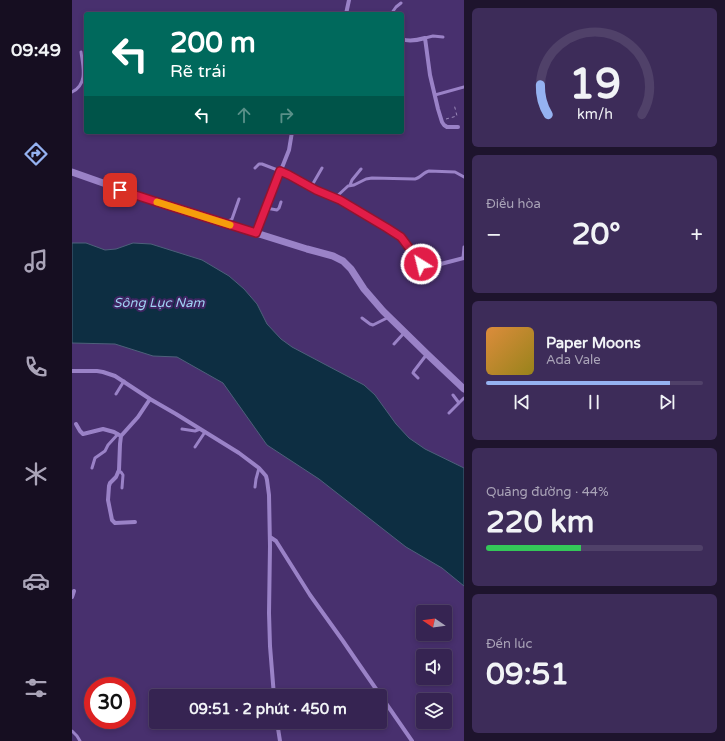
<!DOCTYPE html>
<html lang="vi">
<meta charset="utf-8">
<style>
:root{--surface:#362452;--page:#3d2c59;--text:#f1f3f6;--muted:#aaa4b8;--line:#504169;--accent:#95b2f1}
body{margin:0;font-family:"Varela Round",sans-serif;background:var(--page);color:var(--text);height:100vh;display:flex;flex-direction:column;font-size:15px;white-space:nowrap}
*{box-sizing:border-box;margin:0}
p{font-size:13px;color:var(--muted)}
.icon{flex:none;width:22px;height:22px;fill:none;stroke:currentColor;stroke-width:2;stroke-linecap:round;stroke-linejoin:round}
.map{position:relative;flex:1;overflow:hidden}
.details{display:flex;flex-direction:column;gap:8px;padding:8px;background:#1e142d;width:261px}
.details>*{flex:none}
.guide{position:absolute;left:12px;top:12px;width:320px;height:122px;border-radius:4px;box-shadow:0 2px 6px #0003,0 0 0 1px var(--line);background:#00695c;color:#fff;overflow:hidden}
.needle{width:26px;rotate:283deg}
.buttons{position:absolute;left:344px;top:605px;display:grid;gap:8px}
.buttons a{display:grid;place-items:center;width:36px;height:36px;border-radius:4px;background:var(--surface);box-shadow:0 2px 6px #0003,0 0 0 1px var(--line);font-size:20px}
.speed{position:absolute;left:12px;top:677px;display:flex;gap:8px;font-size:20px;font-weight:700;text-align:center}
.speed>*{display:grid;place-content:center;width:52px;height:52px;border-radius:50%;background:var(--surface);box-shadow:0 2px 6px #0003,0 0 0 1px var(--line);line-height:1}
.speed .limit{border:6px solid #d22;background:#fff;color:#111}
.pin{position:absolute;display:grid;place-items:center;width:34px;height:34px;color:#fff;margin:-17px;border-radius:8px;box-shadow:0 2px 6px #0006}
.me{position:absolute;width:44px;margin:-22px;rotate:324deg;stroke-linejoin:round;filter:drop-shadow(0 0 3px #0008)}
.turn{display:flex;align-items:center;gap:14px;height:84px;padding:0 20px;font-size:18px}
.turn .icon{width:52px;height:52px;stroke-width:2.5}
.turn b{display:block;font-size:28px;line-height:34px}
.lanes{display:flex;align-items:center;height:38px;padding:0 20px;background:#0003;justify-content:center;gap:20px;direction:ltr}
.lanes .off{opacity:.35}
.big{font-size:30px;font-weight:700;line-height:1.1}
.details .card{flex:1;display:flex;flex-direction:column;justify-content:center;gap:6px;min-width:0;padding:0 14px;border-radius:6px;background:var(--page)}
.details .dial{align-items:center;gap:0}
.dial svg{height:104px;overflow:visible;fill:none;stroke:var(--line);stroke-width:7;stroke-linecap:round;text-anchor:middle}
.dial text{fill:var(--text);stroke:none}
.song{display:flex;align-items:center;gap:12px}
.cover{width:48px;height:48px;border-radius:6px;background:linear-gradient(135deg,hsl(30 70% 55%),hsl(50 70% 35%))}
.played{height:4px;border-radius:2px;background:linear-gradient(90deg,var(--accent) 85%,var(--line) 85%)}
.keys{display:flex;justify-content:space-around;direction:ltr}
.heat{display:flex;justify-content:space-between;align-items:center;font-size:22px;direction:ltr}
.charge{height:6px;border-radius:3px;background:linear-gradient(90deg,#34c759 44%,var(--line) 0)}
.trip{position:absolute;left:77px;top:689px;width:238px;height:40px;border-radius:4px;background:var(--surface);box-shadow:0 2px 6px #0003,0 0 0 1px var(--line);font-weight:700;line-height:40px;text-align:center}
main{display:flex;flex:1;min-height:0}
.menu{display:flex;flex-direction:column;width:72px;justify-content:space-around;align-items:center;background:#160e21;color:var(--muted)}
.menu .icon{width:28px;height:28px}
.menu .active{color:var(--accent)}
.menu b{font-size:18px;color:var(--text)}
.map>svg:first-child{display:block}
.water{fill:#0d2e42;stroke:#4d607a}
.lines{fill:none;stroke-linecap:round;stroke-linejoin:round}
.path{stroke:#9b8aba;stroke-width:1;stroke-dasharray:3 3;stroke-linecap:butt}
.service{stroke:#9a82c7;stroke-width:3}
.minor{stroke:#9a82c7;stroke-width:4}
.tertiary{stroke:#9a82c7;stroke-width:7}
.route-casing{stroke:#92132f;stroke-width:10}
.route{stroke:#e11d48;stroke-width:7}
.slow{stroke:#f59e0b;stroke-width:7}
.labels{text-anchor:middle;stroke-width:4;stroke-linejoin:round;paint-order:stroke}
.water-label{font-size:13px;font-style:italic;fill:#a0d1f3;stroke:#3e2562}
</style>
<main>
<nav class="menu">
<b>09:49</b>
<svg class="icon active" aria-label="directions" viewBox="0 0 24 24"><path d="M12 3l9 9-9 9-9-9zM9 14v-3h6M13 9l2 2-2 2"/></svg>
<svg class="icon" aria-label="music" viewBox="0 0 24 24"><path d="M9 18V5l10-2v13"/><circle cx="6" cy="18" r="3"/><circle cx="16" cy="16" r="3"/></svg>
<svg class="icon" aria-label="phone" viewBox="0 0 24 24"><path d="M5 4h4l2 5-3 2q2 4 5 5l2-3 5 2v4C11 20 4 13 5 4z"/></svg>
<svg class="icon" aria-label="climate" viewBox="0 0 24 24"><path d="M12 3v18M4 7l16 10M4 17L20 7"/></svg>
<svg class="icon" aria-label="car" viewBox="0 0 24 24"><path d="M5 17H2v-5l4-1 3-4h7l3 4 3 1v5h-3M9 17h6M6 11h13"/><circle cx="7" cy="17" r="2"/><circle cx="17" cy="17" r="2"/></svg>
<svg class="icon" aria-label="filters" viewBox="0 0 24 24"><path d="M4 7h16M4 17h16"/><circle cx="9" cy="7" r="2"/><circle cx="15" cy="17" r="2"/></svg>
</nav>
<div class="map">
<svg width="392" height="741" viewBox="0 0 392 741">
<rect width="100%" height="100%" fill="#48306e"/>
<path class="water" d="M0,243H14L33,250L44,249L61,243L79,244L130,260L157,276L172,289L185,304L195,324L209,339L220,347L292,385L303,395L324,424L337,438L353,449L392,468V586L370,568L334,547L247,479L195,445L151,383L105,357L81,356L43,344L0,343Z"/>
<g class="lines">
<path class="path" d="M374,119L385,116L382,104"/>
<path class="service" d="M319,14L324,7L329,3
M353,38L361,36L371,37
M0,92C16,84 11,67 9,52
M363,95L392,87
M183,168L187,164H190L208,171
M278,185L280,180L289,169
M239,187L250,168
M263,198L276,186L282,185L294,179L300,178L343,179C348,178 352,172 357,171L383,172L392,177
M194,208L205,210L207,208L209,202
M155,222L160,219L167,199
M391,258L392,247
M290,318L298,324L301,325L317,317
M322,344L332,333
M346,378L341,373L342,371L355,354
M44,394L52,381
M381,395L387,403
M377,413L392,398
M110,429L123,431L128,429
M123,447L133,432
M20,468L23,458L33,451L36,445L46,434
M46,472H49L51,475L50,488
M183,487L184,479L187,468
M0,731L5,736L8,741"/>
<path class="minor" d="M274,14L277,0
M330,39C337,42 346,40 353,38L358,75L366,109L370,122L372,125L375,127H386
M208,171L217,175L244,190L268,200L329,237L351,266L356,267L361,266L392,258
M184,233L217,150L220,132
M0,371H25L31,372L43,376L78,399L104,414L167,453L187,468L194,476L195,480L197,495L198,546L197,613L198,646L202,696
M4,424L8,431L11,434L31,429L42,432L49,436L66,417L78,399
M49,436L48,444L47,470L44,477L38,483L37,486L36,500L40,520L43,523L63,522
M198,537L204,541L238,595L271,641L284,660L340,741
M0,597L2,591
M205,722L208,741"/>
<path class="tertiary" d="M0,172L85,202L235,249L261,256L271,261L279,269L292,289L311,311L355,354L392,389"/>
</g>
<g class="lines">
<g class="route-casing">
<path id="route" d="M48,190L85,202L184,233L208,171L217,175L244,190L268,200L315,228L329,237L349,264"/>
</g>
<use href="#route" class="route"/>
<path class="slow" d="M85,202L158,225"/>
</g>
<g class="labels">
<g class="water-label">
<text x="87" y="307">Sông Lục Nam</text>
</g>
</g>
</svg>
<div class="buttons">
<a><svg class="needle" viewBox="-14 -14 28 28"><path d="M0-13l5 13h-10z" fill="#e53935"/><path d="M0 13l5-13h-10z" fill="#aaa4b8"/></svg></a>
<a><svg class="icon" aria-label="sound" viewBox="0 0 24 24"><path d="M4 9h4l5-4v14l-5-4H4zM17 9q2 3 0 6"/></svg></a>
<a><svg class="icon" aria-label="layers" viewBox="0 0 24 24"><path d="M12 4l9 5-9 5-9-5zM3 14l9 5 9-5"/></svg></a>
</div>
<div class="speed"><div class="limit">30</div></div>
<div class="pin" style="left:48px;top:190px;background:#d93025"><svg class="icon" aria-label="arrive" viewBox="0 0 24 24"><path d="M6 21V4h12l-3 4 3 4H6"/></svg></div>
<svg class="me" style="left:349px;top:264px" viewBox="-20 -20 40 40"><circle r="17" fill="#e11d48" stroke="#fff" stroke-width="3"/><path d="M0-11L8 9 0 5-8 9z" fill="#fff"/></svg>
<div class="trip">09:51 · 2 phút · 450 m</div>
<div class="guide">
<div class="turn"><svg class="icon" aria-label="left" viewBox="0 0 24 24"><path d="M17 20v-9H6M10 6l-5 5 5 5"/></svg><div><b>200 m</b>Rẽ trái</div></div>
<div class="lanes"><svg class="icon" aria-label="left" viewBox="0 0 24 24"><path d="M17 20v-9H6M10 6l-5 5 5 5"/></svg><svg class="icon off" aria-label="ahead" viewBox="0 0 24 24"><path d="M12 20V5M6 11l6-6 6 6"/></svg><svg class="icon off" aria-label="right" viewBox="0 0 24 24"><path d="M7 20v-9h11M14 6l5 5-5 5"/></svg></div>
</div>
</div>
<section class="details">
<div class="card dial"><svg viewBox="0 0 100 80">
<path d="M14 69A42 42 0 1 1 86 69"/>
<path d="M14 69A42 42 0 0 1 8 46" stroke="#95b2f1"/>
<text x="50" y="56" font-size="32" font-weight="700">19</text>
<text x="50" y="72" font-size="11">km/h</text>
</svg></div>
<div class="card"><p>Điều hòa</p>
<div class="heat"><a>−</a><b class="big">20°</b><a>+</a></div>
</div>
<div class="card">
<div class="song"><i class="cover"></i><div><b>Paper Moons</b><p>Ada Vale</p></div></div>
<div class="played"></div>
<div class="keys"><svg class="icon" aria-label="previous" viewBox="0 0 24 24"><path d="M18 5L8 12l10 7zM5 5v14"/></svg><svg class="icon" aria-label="pause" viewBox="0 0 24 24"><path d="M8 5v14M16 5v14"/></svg><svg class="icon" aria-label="next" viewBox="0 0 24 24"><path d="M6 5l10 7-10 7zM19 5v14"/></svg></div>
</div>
<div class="card"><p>Quãng đường · 44%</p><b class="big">220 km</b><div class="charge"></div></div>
<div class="card"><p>Đến lúc</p><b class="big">09:51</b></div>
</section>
</main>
